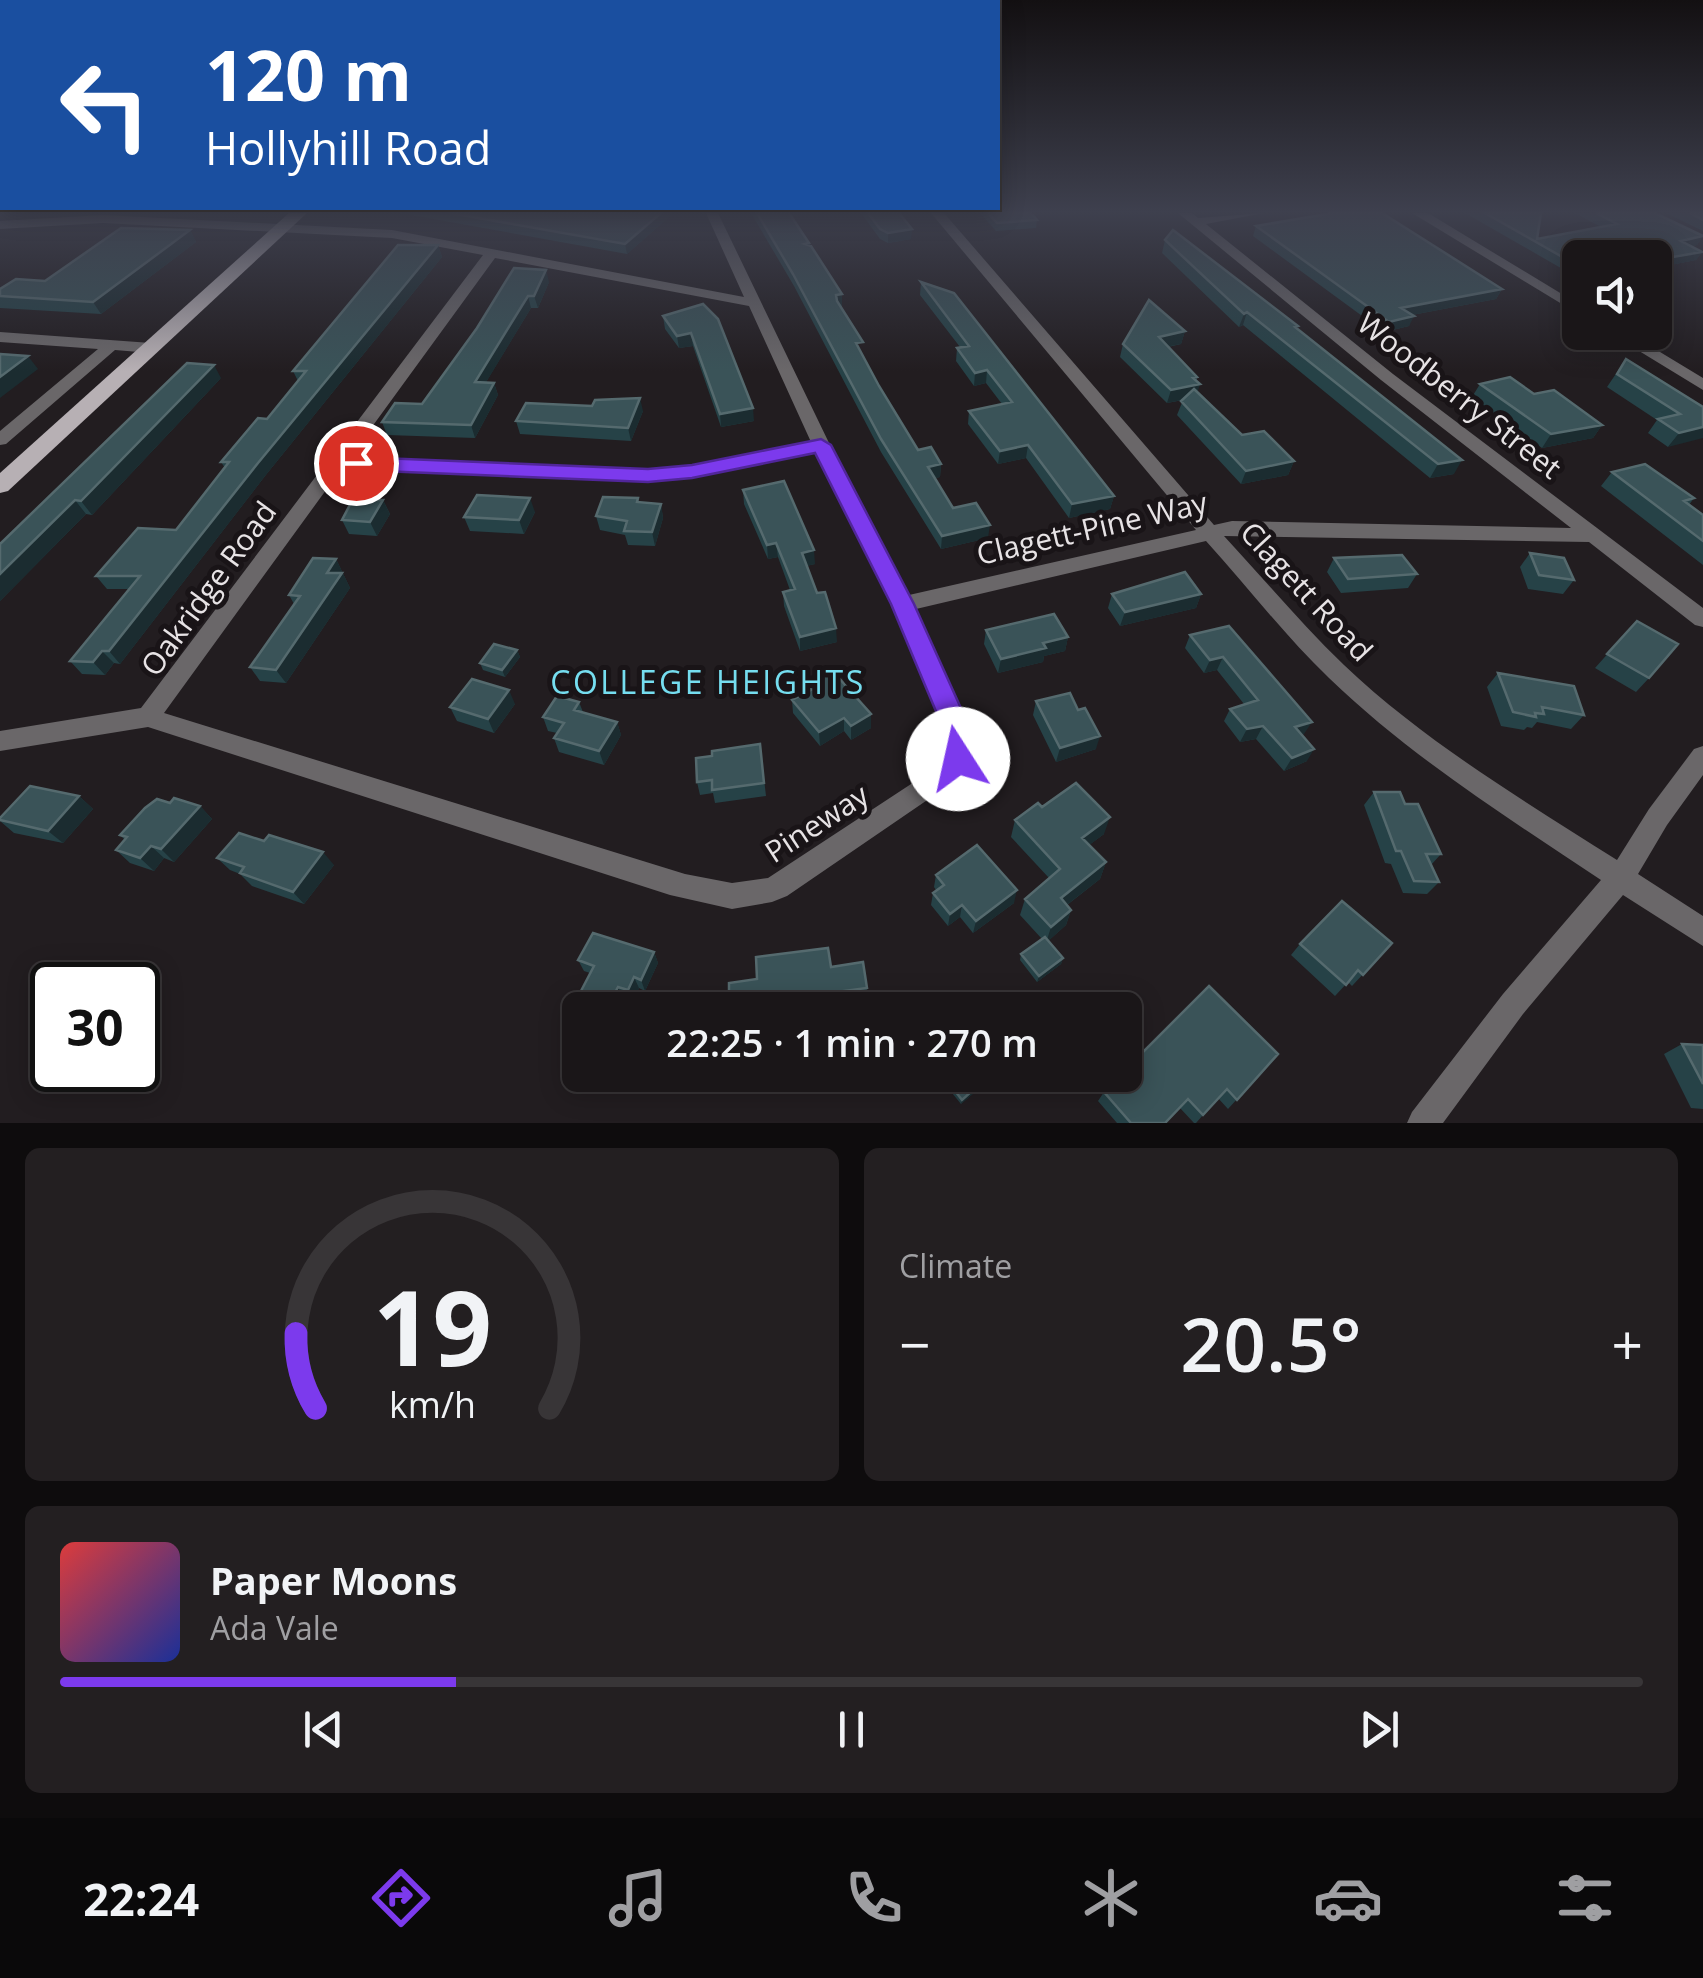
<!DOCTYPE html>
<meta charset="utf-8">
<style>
:root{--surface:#1a1618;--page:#231f21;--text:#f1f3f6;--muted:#9f9fa2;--line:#383537;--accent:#7c3aed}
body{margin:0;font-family:"Open Sans",sans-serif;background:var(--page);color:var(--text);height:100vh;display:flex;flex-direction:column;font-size:38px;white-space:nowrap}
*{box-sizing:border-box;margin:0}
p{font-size:32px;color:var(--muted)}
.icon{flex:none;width:55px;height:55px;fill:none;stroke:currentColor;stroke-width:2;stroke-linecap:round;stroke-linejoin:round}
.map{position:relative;height:1123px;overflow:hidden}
.side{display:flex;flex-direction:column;gap:25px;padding:25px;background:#0e0c0d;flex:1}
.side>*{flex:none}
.guide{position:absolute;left:0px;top:0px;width:1000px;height:210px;box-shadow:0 5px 25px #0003,0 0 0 2px var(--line);background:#1a4fa0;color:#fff;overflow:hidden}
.controls{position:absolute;left:1562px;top:240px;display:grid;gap:20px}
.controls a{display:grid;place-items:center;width:110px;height:110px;border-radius:15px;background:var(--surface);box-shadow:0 5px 25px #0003,0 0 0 2px var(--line);font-size:50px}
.speed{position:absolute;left:30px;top:962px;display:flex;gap:20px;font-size:50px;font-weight:700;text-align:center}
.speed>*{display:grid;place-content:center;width:130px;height:130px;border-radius:50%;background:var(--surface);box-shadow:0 5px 25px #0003,0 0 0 2px var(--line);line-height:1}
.speed .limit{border:5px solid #111;border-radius:15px;background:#fff;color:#111}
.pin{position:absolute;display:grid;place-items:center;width:85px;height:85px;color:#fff;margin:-42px;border:5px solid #fff;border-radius:50%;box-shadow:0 2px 10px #0007}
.me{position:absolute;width:110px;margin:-55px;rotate:350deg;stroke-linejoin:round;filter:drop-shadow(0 0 8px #0008)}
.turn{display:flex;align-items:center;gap:35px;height:210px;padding:0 40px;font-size:45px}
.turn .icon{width:130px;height:130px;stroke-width:2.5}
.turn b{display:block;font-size:70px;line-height:85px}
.big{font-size:75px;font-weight:600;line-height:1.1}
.side .card{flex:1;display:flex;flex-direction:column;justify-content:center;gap:15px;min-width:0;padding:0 35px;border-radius:15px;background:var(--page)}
.side .dial{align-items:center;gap:0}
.dial svg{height:260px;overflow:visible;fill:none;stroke:var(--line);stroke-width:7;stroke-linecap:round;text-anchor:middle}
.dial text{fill:var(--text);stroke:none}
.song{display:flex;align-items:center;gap:30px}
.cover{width:120px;height:120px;border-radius:15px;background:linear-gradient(135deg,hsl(0 70% 55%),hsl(230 70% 35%))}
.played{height:10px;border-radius:5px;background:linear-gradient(90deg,var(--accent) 25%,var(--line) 25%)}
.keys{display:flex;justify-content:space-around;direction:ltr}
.heat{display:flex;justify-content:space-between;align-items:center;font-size:55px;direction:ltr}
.side .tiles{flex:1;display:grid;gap:25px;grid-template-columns:1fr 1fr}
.card:last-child{grid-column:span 2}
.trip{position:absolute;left:562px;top:992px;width:580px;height:100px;border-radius:15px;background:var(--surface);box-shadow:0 5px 25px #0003,0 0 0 2px var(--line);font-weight:600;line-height:100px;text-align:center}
.tab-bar{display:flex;height:160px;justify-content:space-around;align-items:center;background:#0a090a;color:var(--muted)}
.tab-bar .icon{width:70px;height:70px}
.tab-bar .current{color:var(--accent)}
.tab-bar b{font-size:45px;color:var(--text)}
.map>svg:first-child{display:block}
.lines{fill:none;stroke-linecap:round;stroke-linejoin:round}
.minor{fill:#6a6769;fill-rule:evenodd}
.primary{fill:#b7b0b4;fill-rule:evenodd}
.wall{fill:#264247}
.shaded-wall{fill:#1b2c30}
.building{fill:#3a5358;stroke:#556a6e;stroke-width:2.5}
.route{fill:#7c3aed;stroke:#51269a;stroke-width:2.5}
.labels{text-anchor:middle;stroke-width:10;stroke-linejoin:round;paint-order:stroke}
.street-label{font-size:30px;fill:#e7e3e5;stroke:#191417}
.neighbourhood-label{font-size:32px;letter-spacing:2.5px;fill:#75ddef;stroke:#191417}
</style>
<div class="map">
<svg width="1703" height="1123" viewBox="0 0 1703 1123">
<rect width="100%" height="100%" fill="#221d20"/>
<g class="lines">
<path class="minor" d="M706,213H718L830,445L909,595L1196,530L931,213H944L1214,525L1232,521L1571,528L1381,380L1178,213H1192L1198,218L1264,213L1206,224L1393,374L1703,608V627L1695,625L1589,542L1224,536C1264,579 1302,625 1344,665C1425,742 1523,800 1617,860L1649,809L1694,749L1703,746V775L1667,825L1638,874L1703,916V946L1623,895L1523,1014L1443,1123H1407L1412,1112L1503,994L1601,880C1508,818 1411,757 1329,678C1285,636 1247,586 1206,541L916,609L971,735L970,759L958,779L787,896L772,902L732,909L670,895L148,727L0,751V731L141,708L483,255L392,238L103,223L0,229V221L103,215L392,230L744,297ZM495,258L749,306L811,442L692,465L648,470L350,457ZM816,452L893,604L947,735L946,756L940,765L768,878L732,883L685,874L164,713L342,468L648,482L692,477Z
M1412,213H1428L1580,305V315Z
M0,332L151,343L159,348L151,353L115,350L6,444L0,445V431L98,349L0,342Z
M1608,332H1627L1703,378V390Z"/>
<path class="primary" d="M289,213H307L8,491L0,493V473Z"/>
</g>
<path class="wall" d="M400,213H670V216L627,254Z
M751,213H815L792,216L842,294L841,307L862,354L879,386L918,450L941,464L940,477L935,478L953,508L988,538L941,549L881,452L794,286Z
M861,213H899L911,239L888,243L880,239Z
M980,213H1031L1037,220L1036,228L996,231Z
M1465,213H1541L1537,239L1601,227L1575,213H1655L1703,236L1697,245L1692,246L1702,252L1696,260L1655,268V258H1580V279Z
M1666,213H1703V231Z
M1256,226L1502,289L1496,299L1412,315L1409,326L1384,332L1253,236Z
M190,230L196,242L101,314L0,308V289L45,281Z
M1165,240L1298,326L1297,329L1454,474L1430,478L1243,325L1239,327L1162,253Z
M438,245L442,257L265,476L120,664L114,663L105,675L82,674L70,661L129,589H107L96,576L176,530L225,468L221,462L267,419L298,381L293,371Z
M549,282L538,308H531L486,382L494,383L498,395L475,438L387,435L382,422L422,404L477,328Z
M921,282L1114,496L1110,509L1069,518L1026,458L998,464L968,424L969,411L1002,404L986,383L974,386L956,361L957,348L960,347L920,295Z
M703,304L754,421L721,427L693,346L679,348L665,329L663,316Z
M1185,331L1181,344L1168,347L1197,377V392L1242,435L1294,461L1288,475L1241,484L1177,415L1183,400L1167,403L1120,357L1123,344Z
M1626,359L1703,407L1668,447L1648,433L1657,420L1607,387Z
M221,378L92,515L86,514L0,601V544Z
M1480,384L1534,394L1602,425L1593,438L1542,448L1472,397Z
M643,411L631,441L520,434L516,421Z
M1612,472L1694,498L1689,505L1703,515V565L1601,486Z
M743,490L815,564L806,566L837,642L800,651L784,606L783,592L790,590L778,557L768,559L744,504Z
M379,496L381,500H383L390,514L377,536L349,534L342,520Z
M638,498L639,502L661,504L663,518L655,546L628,545L625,535L600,530L596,516Z
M535,512L524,534L470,531L464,517Z
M1530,553L1574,580L1563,594L1528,589L1520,567Z
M1334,558L1417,574L1408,588L1341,593L1327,572Z
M336,559L350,588L286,683L260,681L250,667L294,604L289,595Z
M1112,594H1201L1196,608L1120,626L1108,608Z
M1637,621L1649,678L1636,692L1595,668Z
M1229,626L1304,734L1302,735L1307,761L1284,771L1256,739L1240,742L1224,721L1230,709L1244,704L1217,670L1204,673L1185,648L1190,635Z
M986,630L1068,637L1065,651L1044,656L1043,662L998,673L984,644Z
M517,650L520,657L505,677L483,670L480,663Z
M1498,673L1584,715L1571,729L1537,722L1532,728L1527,727L1524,730L1501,726L1487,687Z
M804,682L871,728L851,740L844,731L820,746L793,713L792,700L805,693Z
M1036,701L1096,749L1056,762L1033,715Z
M579,702L583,712L617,722L621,735L604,765L559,752L554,738L557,733L548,731L543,717Z
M515,704L494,733L457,721L450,707Z
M760,744L766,796L715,803L713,793L700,795L697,782L712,756Z
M1374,792L1405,804L1441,854L1431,865L1439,882L1427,894L1403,893L1391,864L1385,863L1364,805Z
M79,796L93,809L63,843L14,833L0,821V818Z
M170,803L200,806L212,819L174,862L164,858L154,871L130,863L116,850L125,840L120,835Z
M1042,807L1104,834L1089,845L1106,862L1100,879L1067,905L1071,910L1066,925L1048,941L1063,958L1061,964L1037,982L1020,960L1021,954L1042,939L1020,915L1025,899L1049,878L1011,837L1015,820Z
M217,858L334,865L304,904L252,886L240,874L230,870Z
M936,875L1014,903L973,933L960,917L948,926L931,905L933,893L936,890L934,887Z
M1392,943L1352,986L1348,982L1335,996L1291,955L1300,944Z
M654,952L658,963L645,991L639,988L633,1001L623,998L617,1010H580V1058L575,1056L568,1046L579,1024L576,1023L570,1012L590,973L584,971L578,960Z
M831,967L867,988L866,1004L822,1010H729L757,979Z
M1682,1044L1703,1045V1109L1691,1108L1664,1054Z
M1278,1054L1228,1109L1218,1098L1196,1123H1194L1180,1108L1166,1123H1117L1098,1101L1104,1092Z
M989,1080L961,1104L948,1088L949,1083Z"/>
<path class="shaded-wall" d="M661,213H670V216L627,254L625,244Z
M785,213H815L785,217Z
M912,229L911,239L888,243V233Z
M190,230L196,242L101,314L93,302Z
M1703,236L1697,245L1676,249L1681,241Z
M438,245L442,257L265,476L120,664L109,651L258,463Z
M1702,252L1696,260L1655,268V260Z
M546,270L549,282L538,308L534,296Z
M1502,289L1496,299L1396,318L1401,308Z
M842,294V307L836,308V295Z
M528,296L531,308L479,394L475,382Z
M1247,312L1243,325L1239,327L1244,314Z
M1414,316L1409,326L1384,332L1389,322Z
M1185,331L1181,344L1155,349L1159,337Z
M691,333L693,346L679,348L677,336Z
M28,356L38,369L0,398V377Z
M214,365L221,378L92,515L81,501Z
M987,370L986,383L974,386L975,373Z
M1197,377L1194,386L1200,384L1196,397L1167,403L1171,390Z
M494,383L498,395L475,438L471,425Z
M640,398L643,411L631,441L628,428Z
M753,408L754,421L721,427L720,414Z
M1602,425L1593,438L1542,448L1551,434Z
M1703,427V438L1668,447L1679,433Z
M1028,445L1026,458L998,464L1000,451Z
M1462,460L1454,474L1430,478L1438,464Z
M1294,461L1288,475L1241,484L1246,471Z
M941,464L940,477L927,480L928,467Z
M379,496L382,502L383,500L390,514L377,536L370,522Z
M1114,496L1110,509L1069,518L1072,504Z
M530,498L535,512L524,534L519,520Z
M75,500L86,514L0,601V574Z
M661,504L663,518L655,546L652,532Z
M990,525L988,538L941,549L942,536Z
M776,543L778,557L768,559L767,545Z
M814,550L815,564L802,567V553Z
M336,559L350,588L286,683L276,670L327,573Z
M1201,594L1196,608L1120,626L1125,612Z
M836,628L837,642L800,651V637Z
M1068,637L1065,651L1044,656L1043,662L998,673L1001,659L1043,643Z
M517,650L520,657L505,677L502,670Z
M102,651L114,663L105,675L93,662Z
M1223,657L1217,670L1204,673L1210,660Z
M509,690L515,704L494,733L488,719Z
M871,714V728L851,740V726Z
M844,718V731L820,746L819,732Z
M617,722L621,735L604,765L599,751Z
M1312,722L1304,734L1287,740L1295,727Z
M1263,726L1256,739L1240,742L1247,729Z
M1100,736L1096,749L1056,762L1060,748Z
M1314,749L1307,761L1284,771L1292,758Z
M79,796L93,809L63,843L48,831Z
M200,806L212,819L174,862L161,849Z
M1110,817L1104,834L1076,855L1082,838Z
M151,846L164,858L154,871L140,858Z
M323,852L334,865L304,904L293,892Z
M1106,862L1100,879L1055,914L1061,898Z
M1017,890L1014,903L973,933L976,921Z
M962,905L960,917L948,926L950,914Z
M1071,910L1066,925L1046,943L1051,927Z
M654,952L658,963L645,991L641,980Z
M1063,958L1061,964L1037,982L1039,976Z
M634,977L639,988L633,1001L628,990Z
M618,987L623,998L617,1010H606Z
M990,1075L989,1080L961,1104L962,1100Z"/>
<path class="building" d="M450,213H661L625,244Z
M757,213H789L809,243L805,244L811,246L842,294L836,295L837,301L863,342L856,343L879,386L918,450L931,447L941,464L928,467L953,508L976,503L990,525L942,536L881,439L793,274Z
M868,213H899L912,229L888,233L880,229Z
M988,213H1031L1037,220L997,223Z
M1333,213H1382L1502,289L1401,308L1414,316L1389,322L1256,226Z
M1485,213H1541L1537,239L1617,224L1596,213H1655L1703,236L1681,241L1702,252L1655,260V258H1580V267Z
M1690,213H1703V220Z
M121,228L190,230L93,302L0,296V289L16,279L45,281Z
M1173,230L1298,326L1295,327L1462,460L1438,464L1247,312L1244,314L1165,240Z
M398,245H438L258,463L109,651H102L93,662L70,661L140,576H96L138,528L176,530L229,462H221L258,418L267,419L306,371H293Z
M514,268L546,270L534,296H528L475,382L494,383L471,425L382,422L395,403L422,404L477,328Z
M921,282L954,293L1114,496L1072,504L1028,445L1000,451L969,411L1012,402L987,370L975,373L957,348L969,346Z
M1149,300L1185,331L1159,337L1197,377L1193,378L1200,384L1171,390L1123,344Z
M703,304L718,319L753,408L720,414L691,333L677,336L663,316Z
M0,354L28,356L0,377Z
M1626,359L1703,407V427L1679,433L1658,419L1680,414L1617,374Z
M187,363L214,365L81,501L75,500L0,574V544Z
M1510,377L1534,394L1554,390L1602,425L1551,434L1480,384Z
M1194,389L1242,435L1264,431L1294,461L1246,471L1181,401Z
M640,398L628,428L516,421L526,403L592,406L595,400Z
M1645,464L1694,498L1684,501L1703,515V541L1612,472Z
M784,481L814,550L802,553L817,593L825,592L836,628L800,637L783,592L795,589L776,543L767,545L743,490Z
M355,495L379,496L376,500H383L370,522L342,520Z
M477,495L530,498L519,520L464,517Z
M603,497L638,498L637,502L661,504L652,532L624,531L627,521L596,516Z
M1530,553L1564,558L1574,580L1539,575Z
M1402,555L1417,574L1348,579L1334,558Z
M313,558L336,559L327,573H342L276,670L250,667L300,596L289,595Z
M1185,572L1201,594L1125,612L1112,594Z
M1054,614L1068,637L1043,643L1046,648L1001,659L986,630Z
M1637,621L1678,644L1649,678L1607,654Z
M1229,626L1312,722L1295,727L1314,749L1292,758L1263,726L1247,729L1230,709L1258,700L1223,657L1210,660L1190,635Z
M494,644L517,650L502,670L480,663Z
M830,668L871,714L851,726L844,718L819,732L792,700L811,690L804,682Z
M1498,673L1574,686L1584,715L1542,707L1544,714L1535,713L1536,717L1513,712Z
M472,679L509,690L488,719L450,707Z
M1070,693L1078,710L1085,708L1100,736L1060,748L1036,701Z
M557,696L579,702L574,710L617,722L599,751L554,738L564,723L543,717Z
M760,744L764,783L712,790V780L697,782L696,758L712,756V751Z
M1076,783L1110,817L1082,838L1106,862L1061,898L1071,910L1051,927L1025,899L1060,869L1015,820L1038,803L1042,807Z
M30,786L79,796L48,831L0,820V818Z
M1374,792H1400L1405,804H1418L1441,854H1426L1439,882L1414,881L1401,851H1396Z
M174,798L200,806L161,849L151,846L140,858L116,850L127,837L120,835L145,808L157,799L170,803Z
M239,833L264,841L269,835L323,852L293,892L240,873L244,867L217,858Z
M977,845L1017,890L976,921L962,905L950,914L933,893L944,885L936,875Z
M1342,901L1392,943L1363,975L1358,970L1346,985L1300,944Z
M593,933L654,952L641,980L634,977L628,990L618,987L606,1010H580V1016L570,1012L594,966L578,960Z
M1045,937L1063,958L1039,976L1021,954Z
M828,948L831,967L863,962L867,988L813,995L814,1010H729V983L757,979L756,957Z
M1209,986L1278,1054L1237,1100L1227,1089L1203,1115L1188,1099L1165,1123H1131L1104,1092L1120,1075H1125V1070Z
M580,1023V1050L568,1046Z
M1682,1044L1703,1045V1084Z
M958,1075H990L962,1100L949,1083Z"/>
<linearGradient id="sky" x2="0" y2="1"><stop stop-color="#131012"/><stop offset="0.57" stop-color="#3e404e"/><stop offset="1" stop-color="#3e404e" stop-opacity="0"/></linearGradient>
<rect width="1703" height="371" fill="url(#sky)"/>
<path class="route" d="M821,439L831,445L914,604L973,735L967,768L958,771L948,768L944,759L946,735L927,690L891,604L815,453L692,478L648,482L356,470L346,463L356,457L648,469L692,465Z"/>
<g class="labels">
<g class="street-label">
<text transform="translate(1459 396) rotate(38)" y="10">Woodberry Street</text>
<text transform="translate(1092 529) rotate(-13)" y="10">Clagett-Pine Way</text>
<text transform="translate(209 589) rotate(-54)" y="10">Oakridge Road</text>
<text transform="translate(1306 592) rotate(47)" y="10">Clagett Road</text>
<text transform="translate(817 824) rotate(-33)" y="10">Pineway</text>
</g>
<g class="neighbourhood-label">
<text x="708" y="694">COLLEGE HEIGHTS</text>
</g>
</g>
</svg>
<div class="controls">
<a><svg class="icon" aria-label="sound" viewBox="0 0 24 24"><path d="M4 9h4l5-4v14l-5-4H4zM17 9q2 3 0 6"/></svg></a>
</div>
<div class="speed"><div class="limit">30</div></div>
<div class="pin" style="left:356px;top:463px;background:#d93025"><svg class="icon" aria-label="arrive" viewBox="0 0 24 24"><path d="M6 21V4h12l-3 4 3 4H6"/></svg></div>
<svg class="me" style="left:958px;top:759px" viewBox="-20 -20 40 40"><circle r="19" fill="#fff"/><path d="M0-13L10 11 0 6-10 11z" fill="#7c3aed"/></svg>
<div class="trip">22:25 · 1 min · 270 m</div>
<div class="guide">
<div class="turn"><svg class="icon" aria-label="left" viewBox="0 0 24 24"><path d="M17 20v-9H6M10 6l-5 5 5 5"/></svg><div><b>120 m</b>Hollyhill Road</div></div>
</div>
</div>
<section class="side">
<div class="tiles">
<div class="card dial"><svg viewBox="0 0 100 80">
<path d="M14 69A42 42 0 1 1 86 69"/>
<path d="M14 69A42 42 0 0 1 8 46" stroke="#7c3aed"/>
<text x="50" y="56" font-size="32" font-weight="700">19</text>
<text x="50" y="72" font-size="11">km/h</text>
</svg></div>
<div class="card"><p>Climate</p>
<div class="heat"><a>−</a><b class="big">20.5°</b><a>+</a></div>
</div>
<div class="card">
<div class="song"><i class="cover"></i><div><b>Paper Moons</b><p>Ada Vale</p></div></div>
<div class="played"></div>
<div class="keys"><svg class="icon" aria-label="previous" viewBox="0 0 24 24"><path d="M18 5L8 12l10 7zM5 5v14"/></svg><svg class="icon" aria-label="pause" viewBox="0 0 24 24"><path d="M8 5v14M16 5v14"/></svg><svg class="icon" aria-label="next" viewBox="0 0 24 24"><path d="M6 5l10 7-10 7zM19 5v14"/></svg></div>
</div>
</div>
</section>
<nav class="tab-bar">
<b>22:24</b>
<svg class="icon current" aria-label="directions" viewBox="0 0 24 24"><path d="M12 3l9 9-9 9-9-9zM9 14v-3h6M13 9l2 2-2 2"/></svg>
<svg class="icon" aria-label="music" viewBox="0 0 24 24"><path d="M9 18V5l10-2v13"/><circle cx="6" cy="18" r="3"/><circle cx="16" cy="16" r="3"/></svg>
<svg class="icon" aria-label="phone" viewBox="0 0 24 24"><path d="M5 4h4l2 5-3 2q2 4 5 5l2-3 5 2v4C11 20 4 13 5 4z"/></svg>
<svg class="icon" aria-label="climate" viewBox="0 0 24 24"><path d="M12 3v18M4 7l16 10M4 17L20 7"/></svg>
<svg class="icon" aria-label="car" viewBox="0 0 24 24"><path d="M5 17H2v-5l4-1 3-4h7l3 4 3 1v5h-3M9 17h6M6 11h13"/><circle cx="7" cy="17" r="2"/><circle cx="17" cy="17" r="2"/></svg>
<svg class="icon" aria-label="filters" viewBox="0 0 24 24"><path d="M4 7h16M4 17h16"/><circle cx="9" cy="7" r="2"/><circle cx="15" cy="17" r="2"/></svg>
</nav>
